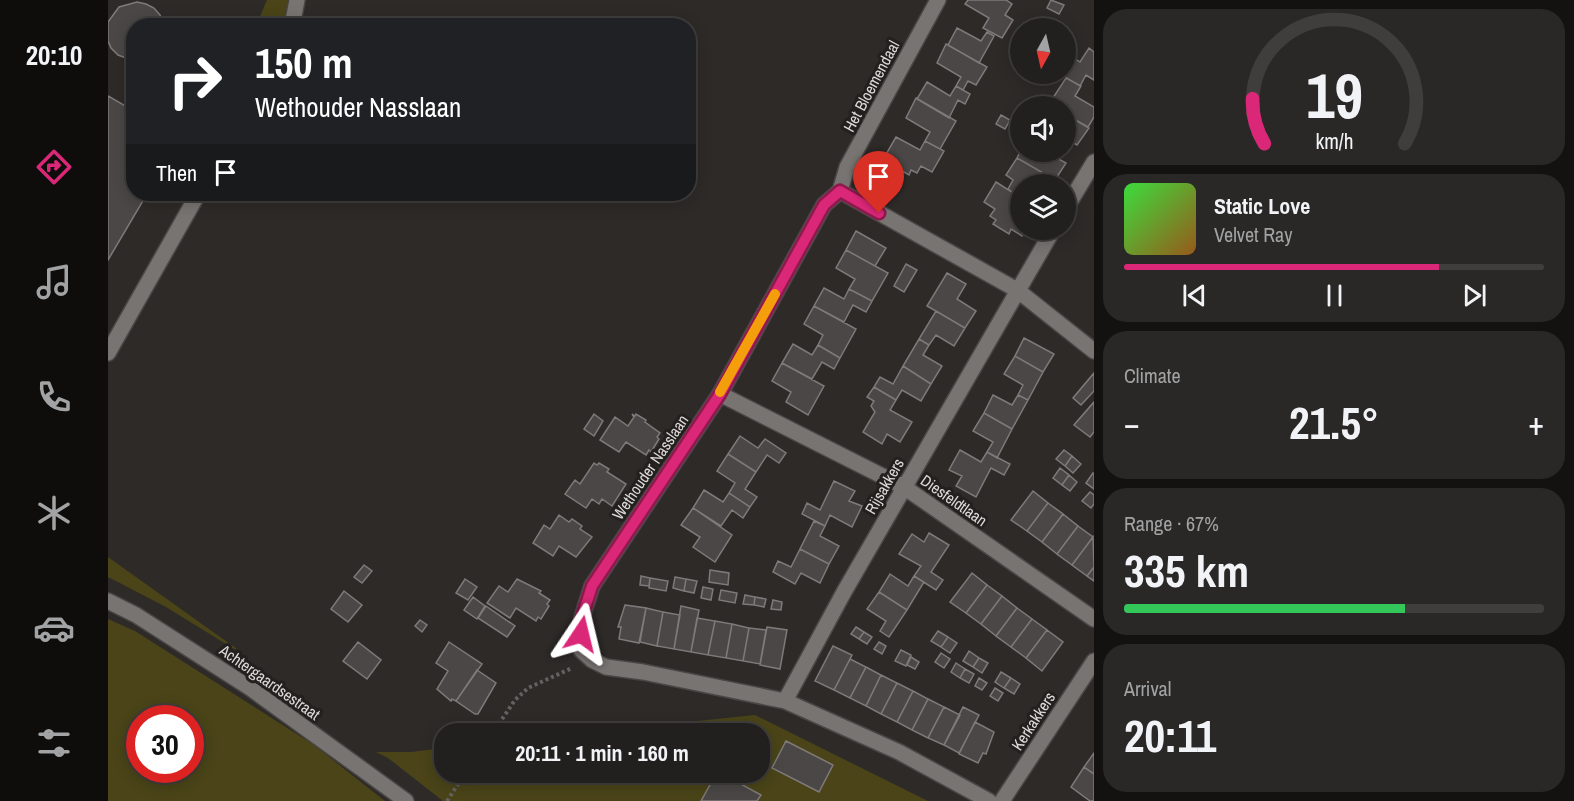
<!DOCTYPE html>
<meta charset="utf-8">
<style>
:root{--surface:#22201e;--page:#2a2827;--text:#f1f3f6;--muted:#a2a3a4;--line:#3f3e3c;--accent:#db2777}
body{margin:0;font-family:"Archivo Narrow",sans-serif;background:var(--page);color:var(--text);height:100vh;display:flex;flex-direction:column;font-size:22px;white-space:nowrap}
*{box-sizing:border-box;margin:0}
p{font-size:20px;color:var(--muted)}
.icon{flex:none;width:33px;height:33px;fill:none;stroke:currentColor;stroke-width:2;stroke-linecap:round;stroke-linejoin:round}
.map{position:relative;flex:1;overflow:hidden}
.drawer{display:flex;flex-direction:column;gap:9px;padding:9px;background:#131210;width:480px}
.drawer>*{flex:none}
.hud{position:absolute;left:18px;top:18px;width:570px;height:183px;border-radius:24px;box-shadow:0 3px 15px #0003,0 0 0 2px var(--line);background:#202124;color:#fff;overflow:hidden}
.needle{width:39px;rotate:188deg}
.tools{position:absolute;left:902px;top:18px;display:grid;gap:12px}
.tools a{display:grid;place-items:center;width:66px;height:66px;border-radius:50%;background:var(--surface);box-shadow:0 3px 15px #0003,0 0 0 2px var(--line);font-size:30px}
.speed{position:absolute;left:18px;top:705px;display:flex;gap:12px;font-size:30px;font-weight:700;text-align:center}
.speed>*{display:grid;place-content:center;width:78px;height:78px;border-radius:50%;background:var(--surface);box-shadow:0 3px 15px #0003,0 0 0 2px var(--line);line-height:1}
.speed .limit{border:9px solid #d22;background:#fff;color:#111}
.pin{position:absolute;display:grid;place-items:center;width:51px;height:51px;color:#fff;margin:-62px -26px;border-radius:50% 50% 50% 0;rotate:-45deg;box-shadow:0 0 6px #0007}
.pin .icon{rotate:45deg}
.me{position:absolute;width:66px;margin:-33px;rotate:10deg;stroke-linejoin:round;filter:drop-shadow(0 0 4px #0008)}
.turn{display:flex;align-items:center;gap:21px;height:126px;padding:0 30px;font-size:27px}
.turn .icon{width:78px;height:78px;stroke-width:2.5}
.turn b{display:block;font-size:42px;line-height:51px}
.then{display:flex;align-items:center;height:57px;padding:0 30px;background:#0003;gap:12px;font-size:22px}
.big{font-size:45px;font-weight:800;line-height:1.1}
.drawer .widget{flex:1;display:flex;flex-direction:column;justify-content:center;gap:9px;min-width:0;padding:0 21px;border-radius:24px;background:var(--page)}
.drawer .dial{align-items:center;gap:0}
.dial svg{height:156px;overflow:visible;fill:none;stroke:var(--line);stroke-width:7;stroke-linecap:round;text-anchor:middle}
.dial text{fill:var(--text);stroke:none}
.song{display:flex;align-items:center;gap:18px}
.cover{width:72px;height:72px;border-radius:9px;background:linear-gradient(135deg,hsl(120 70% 55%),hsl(30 70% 35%))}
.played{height:6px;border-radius:3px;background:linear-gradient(90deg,var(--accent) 75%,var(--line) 75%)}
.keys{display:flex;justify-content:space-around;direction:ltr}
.heat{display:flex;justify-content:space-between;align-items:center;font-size:33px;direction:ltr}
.charge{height:9px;border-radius:4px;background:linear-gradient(90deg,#34c759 67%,var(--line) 0)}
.trip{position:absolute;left:326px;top:723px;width:336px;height:60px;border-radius:24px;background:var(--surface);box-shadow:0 3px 15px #0003,0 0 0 2px var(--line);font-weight:800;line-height:60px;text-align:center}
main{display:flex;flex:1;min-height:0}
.menu{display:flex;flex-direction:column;width:108px;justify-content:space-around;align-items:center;background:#0e0d0c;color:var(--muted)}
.menu .icon{width:42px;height:42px}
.menu .current{color:var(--accent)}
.menu b{font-size:27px;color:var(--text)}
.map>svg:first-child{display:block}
.green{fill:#4a4418;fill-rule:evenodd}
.building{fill:#4b4747;stroke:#7f7a7a;stroke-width:1.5}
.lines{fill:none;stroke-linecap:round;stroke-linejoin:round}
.street-casing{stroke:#494645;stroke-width:18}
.secondary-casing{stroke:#494645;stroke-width:18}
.path{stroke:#646160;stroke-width:4;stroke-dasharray:3 3;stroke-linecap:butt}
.street{stroke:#787472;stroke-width:15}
.secondary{stroke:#787472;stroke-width:15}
.route-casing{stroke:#8e194d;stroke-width:15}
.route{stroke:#db2777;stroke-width:10}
.slow{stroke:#f59e0b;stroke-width:10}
.labels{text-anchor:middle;stroke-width:6;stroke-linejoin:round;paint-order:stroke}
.street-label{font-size:16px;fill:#dcdad9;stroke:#23201e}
</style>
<main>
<nav class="menu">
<b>20:10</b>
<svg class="icon current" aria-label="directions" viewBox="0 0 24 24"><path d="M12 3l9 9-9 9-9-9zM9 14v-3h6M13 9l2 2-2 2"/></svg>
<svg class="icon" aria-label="music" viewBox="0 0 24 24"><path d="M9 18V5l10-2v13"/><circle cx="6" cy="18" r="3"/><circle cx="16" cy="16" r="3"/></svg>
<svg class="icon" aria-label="phone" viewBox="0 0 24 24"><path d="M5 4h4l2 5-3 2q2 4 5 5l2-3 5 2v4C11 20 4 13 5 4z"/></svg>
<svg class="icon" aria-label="climate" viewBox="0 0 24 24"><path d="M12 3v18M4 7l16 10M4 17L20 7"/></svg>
<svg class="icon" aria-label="car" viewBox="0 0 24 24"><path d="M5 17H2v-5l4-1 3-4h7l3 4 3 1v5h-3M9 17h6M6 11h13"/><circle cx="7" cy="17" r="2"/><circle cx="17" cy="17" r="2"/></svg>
<svg class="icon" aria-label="filters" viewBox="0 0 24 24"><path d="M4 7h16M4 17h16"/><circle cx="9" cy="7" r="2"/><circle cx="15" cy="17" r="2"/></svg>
</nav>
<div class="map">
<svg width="986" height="801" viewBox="0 0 986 801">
<rect width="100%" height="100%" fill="#2d2a28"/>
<path class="green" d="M159,0H180L178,18L174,25L148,26Z
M0,557L129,649H126L58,607L0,577Z
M0,619L27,631L206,745L277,801H0ZM32,718H82V770H32Z
M647,715L820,801H335L280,758L268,752H303L336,748V772H651V734L474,733Z"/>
<path class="building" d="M860,0H898L904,4L897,15L905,20L894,38L875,28L881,18L857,4Z
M943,0L956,5L951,14L939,8Z
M29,2L38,4L46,8L52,15L57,26H26V61L10,55L3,48L0,41V22L11,7Z
M849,28L873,41L879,32L886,36L871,63L840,45Z
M838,44L879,67L868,85L860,81L855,90L848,86L853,77L829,63Z
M981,48L986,52V80L978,75L972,86L952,74H957V66L963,56L972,62Z
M958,78L973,86L967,96L986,107V117L980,127L957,114V106H945L941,104Z
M819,82L842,96L848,86L862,94L857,104L850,100L841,118L809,99Z
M0,96L26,111V194H39L0,260Z
M808,98L848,121L832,149L817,141L822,132L798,118Z
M957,114L981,128L969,145L957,138Z
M893,115L902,120L897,129L888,124Z
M788,137L812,150L817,141L836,151L824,172L813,166L809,173L803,170L801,175L785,166L788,161L777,156Z
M912,152H938L958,163L947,180L909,158Z
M909,158L949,181L946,184H912L907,194L900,189L905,180L898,175Z
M888,182L907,194L902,203L912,209V230H917L914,236L903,229L901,234L885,224L888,220L882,216L887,209L876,202Z
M748,231L778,248L767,266L738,250Z
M738,250L780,273L764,301L741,289L747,279L728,268Z
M798,264L809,270L796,292L786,286Z
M839,273L858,284L849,299L868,311L857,328L819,306Z
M716,288L736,299L741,289L764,301L758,312L745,305L736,322L706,306Z
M706,306L748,329L732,358L710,345L715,335L696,324Z
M828,311L857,328L846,346L828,335L821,345L811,339Z
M916,338L946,354L935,372L907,356Z
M811,339L821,345L815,355L834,366L823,384L795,366Z
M685,344L704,355L710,345L732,358L726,369L714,362L704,379L674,363Z
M907,356L935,372L920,400L910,395L915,385L896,374Z
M674,363L716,386L700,415L678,402L683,392L664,381Z
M795,366L823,384L813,401L794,390L788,400L766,387L772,377L785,384Z
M986,373V391L973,405L965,398Z
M766,387L788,400L782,410L804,422L792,442L779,434L774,444L755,432L767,412L763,406L766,401L759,397Z
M885,395L904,405L910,395L920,400L904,429L876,413Z
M986,402V432L982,437L966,425Z
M876,413L904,429L889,458L879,452L885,442L865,431Z
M486,414L495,421L486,436L476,429Z
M524,414L527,416L528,414L538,420L537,422L552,433L549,437L551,439L543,452L541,450L538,455L518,442L511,452L492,440L507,417L520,426L526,417Z
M632,436L650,448L657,439L678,453L671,463L659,455L648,472L620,454Z
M852,450L873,462L879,452L902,464L896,475L883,468L868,497L848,486L854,476L841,470Z
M956,450L964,456L957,466L948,459Z
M620,454L648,472L637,489L649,497L642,507L621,493L627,483L609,471Z
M964,456L973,464L965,473L957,466Z
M486,463L489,465L491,463L501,469L499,472L518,484L504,506L494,499L491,504L484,499L478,508L457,494L467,480L472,484Z
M952,468L961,475L954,485L945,478Z
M985,473L986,474V489L978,483Z
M961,475L969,482L962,491L954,485Z
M726,481L747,491L741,501L754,506L744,527L722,515L717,526L694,514L699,503L712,510Z
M596,490L615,502L621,493L642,507L635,518L624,510L613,526L585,508Z
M925,491L940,503L919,531L903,520Z
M982,492L986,495V504L983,508L974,501Z
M940,503L955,514L934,542L919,531Z
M585,508L624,535L607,562L585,547L592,537L573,525Z
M955,514L970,526L949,554L934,542Z
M451,515L461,522L464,519L474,526L472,529L484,537L468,557L451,546L445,556L425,543L436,525L442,529Z
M706,521L717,526L712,536L731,546L721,564L692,549Z
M970,526L985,537L964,565L949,554Z
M821,533L841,545L823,572L835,580L828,590L806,576L813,566L791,554L804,534L816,542Z
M985,537L986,567L979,576L964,565Z
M692,549L721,564L712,583L693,573L687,584L665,572L670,561L683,567Z
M256,565L264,571L254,583L246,577Z
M986,567V581L979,576Z
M602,570L621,573L620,585L601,582Z
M864,573L879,585L858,613L842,602Z
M782,574L800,586L806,576L816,582L799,610L771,592Z
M533,576L542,578L541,586L532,585Z
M567,577L578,579L576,591L565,588Z
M542,578L560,581L558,591L541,588Z
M357,579L369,587L360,600L348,593Z
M409,579L433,591L431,593L442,600L439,604L441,606L433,619L430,617L428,621L408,608L402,618L379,603L391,586L400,592Z
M578,579L589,581L586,593L576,591Z
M879,585L894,596L873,624L858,613Z
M595,587L605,589L603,600L593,598Z
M613,590L629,593L627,603L611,600Z
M236,591L254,605L240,622L223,609Z
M771,592L799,610L781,637L772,631L778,621L759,609Z
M637,595L647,597L646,605L635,604Z
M894,596L909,608L888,636L873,624Z
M365,597L377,606L369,619L356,610Z
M647,597L658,599L656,607L646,605Z
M665,600L674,602L673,610L663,609Z
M517,605L538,608L531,643L511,639L513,627H510Z
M378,606L407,626L399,637L370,618Z
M573,606L591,610L583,652L566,649Z
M538,608L555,612L549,646L532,642Z
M909,608L924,619L903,647L888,636Z
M555,612L572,615L566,649L549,646Z
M589,618L607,621L600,655L583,652Z
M924,619L939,630L918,658L903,647Z
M312,620L319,625L314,632L307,626Z
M607,621L624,624L618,658L600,655Z
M624,624L641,628L635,661L618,658Z
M659,627L679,630L672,669L652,665Z
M748,627L756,632L751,639L743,634Z
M641,628L658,630L652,664L635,661Z
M939,630L955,642L934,671L918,658Z
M830,631L840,637L833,647L823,641Z
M756,632L764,637L759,644L751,639Z
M840,637L849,643L842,653L833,647Z
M250,642L273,660L259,679L235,661Z
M341,642L374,664L348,701L344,699L343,701L329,689L340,671L328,663Z
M771,642L778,646L774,654L766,649Z
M725,646L744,655L726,690L707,681Z
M793,650L803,655L798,666L787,661Z
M861,651L871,658L865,667L855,661Z
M833,653L842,659L836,668L827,662Z
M803,657L811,662L807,669L799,665Z
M871,658L880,663L874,673L865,667Z
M742,659L758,667L742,698L726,690Z
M848,663L857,669L852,678L843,672Z
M758,667L773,675L758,706L742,698Z
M857,669L866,674L861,683L852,678Z
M369,670L388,683L370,714H367L348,701Z
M893,672L903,678L896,688L887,682Z
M773,675L789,683L773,714L758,706Z
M871,678L879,683L874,690L867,686Z
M903,678L912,684L906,694L896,688Z
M789,683L805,691L789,722L773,714Z
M887,688L895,693L890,701L882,696Z
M805,691L820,699L804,730L789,722Z
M820,699L836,707L820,738L804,730Z
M836,707L852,715L836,745L820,738Z
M855,707L871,715L851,753L836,745Z
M867,722L886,732L878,754L875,753L870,763L851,754Z
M678,741L725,765L711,792L664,768Z
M986,753V774L976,767Z
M976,767L986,774V801H982L963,787Z
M608,774L620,781L622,778L653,795L649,801H593Z"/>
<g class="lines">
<g class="street-casing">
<path id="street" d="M184,26L189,0
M732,191L739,167L830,0
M957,210L986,162
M0,353L90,194
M612,394L796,487L986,619
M677,701L736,592L945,230
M881,801L791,752L677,701L535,672L498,667L484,660L473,650L474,617L484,586L612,394L716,205L732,191L909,290L986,351
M894,801L986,661"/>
</g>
<g class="secondary-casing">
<path id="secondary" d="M0,601L28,615L142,688L298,801"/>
</g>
<path class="path" d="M384,734L407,700L420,688L464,668
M339,801L358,772"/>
<use href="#street" class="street"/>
<use href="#secondary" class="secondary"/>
</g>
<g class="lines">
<g class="route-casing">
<path id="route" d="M473,634L474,617L484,586L612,394L716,205L732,191L771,213"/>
</g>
<use href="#route" class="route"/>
<path class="slow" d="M612,392L667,294"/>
</g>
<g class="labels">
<g class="street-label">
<text transform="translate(763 86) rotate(-62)" y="6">Het Bloemendaal</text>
<text transform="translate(542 467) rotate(-56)" y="6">Wethouder Nasslaan</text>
<text transform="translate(776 486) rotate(-60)" y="6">Rijsakkers</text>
<text transform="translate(846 500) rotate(35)" y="6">Diesfeldtlaan</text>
<text transform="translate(162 682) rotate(35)" y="6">Achtergaardsestraat</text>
<text transform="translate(925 721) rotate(-57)" y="6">Kerkakkers</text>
</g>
</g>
</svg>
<div class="tools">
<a><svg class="needle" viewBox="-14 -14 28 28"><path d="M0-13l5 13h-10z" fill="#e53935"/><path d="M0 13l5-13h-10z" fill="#a2a3a4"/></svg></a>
<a><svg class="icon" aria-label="sound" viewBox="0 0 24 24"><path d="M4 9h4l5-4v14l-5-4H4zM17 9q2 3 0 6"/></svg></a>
<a><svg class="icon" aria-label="layers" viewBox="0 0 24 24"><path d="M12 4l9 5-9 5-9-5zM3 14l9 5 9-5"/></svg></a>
</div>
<div class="speed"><div class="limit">30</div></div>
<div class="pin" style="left:771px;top:213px;background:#d93025"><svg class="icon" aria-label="arrive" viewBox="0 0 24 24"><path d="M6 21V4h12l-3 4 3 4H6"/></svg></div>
<svg class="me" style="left:473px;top:634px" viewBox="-20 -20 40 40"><path d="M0-17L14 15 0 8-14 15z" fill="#db2777" stroke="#fff" stroke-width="4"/></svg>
<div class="trip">20:11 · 1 min · 160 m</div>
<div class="hud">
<div class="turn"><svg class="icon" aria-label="right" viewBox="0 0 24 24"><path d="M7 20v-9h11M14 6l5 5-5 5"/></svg><div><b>150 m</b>Wethouder Nasslaan</div></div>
<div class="then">Then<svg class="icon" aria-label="arrive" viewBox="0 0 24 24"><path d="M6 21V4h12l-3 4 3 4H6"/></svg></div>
</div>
</div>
<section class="drawer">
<div class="widget dial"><svg viewBox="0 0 100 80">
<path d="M14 69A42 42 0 1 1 86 69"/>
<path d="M14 69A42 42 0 0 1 8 46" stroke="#db2777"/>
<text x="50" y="56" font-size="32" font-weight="700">19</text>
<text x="50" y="72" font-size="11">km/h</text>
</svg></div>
<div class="widget">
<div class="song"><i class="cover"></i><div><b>Static Love</b><p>Velvet Ray</p></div></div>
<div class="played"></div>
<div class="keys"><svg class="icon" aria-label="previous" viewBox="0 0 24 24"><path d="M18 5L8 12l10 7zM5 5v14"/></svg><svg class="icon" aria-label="pause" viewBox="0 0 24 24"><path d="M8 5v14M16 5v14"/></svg><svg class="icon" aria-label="next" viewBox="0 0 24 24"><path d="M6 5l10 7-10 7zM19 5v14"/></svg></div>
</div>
<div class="widget"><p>Climate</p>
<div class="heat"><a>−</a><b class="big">21.5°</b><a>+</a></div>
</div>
<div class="widget"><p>Range · 67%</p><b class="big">335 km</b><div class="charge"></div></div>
<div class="widget"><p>Arrival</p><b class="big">20:11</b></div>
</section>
</main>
